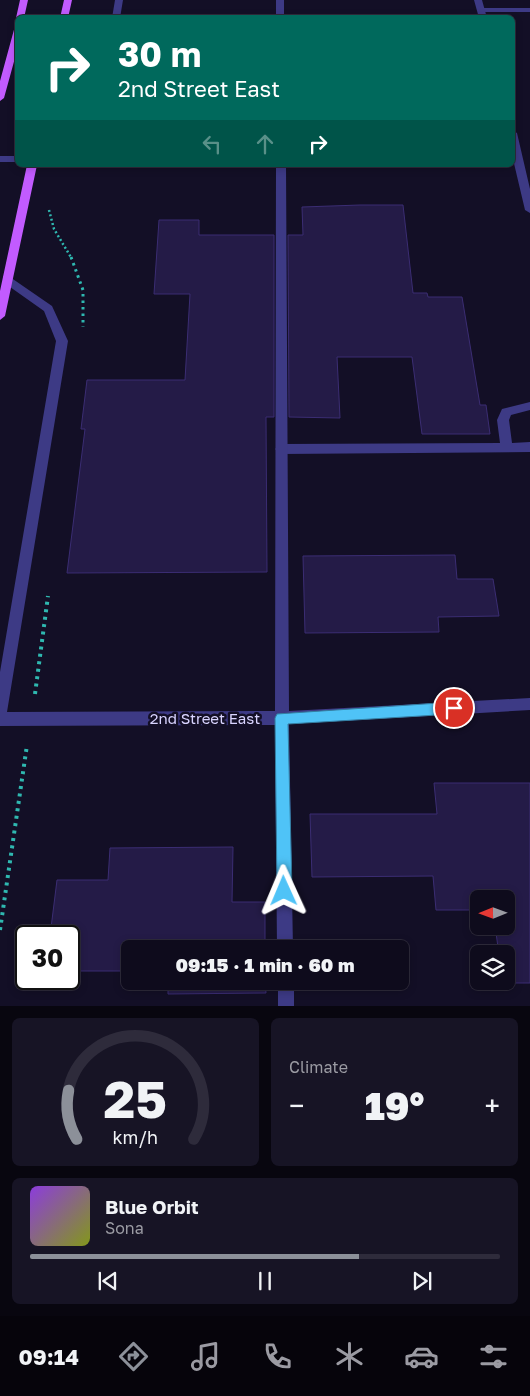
<!DOCTYPE html>
<meta charset="utf-8">
<style>
:root{--surface:#0e0b1c;--page:#171425;--text:#f1f3f6;--muted:#9b9ba3;--line:#2e2b3b;--accent:#8c9099}
body{margin:0;font-family:"Golos Text",sans-serif;background:var(--page);color:var(--text);height:100vh;display:flex;flex-direction:column;font-size:19px;white-space:nowrap}
*{box-sizing:border-box;margin:0}
p{font-size:16px;color:var(--muted)}
.icon{flex:none;width:28px;height:28px;fill:none;stroke:currentColor;stroke-width:2;stroke-linecap:round;stroke-linejoin:round}
.map{position:relative;height:1006px;overflow:hidden}
.drawer{display:flex;flex-direction:column;gap:12px;padding:12px;background:#08060f;flex:1}
.drawer>*{flex:none}
.hud{position:absolute;left:15px;top:15px;width:500px;height:152px;border-radius:8px;box-shadow:0 2px 8px #0003,0 0 0 1px var(--line);background:#00695c;color:#fff;overflow:hidden}
.needle{width:32px;rotate:269deg}
.controls{position:absolute;left:470px;top:890px;display:grid;gap:10px}
.controls a{display:grid;place-items:center;width:45px;height:45px;border-radius:8px;background:var(--surface);box-shadow:0 2px 8px #0003,0 0 0 1px var(--line);font-size:25px}
.speed{position:absolute;left:15px;top:925px;display:flex;gap:10px;font-size:25px;font-weight:700;text-align:center}
.speed>*{display:grid;place-content:center;width:65px;height:65px;border-radius:50%;background:var(--surface);box-shadow:0 2px 8px #0003,0 0 0 1px var(--line);line-height:1}
.speed .limit{border:2px solid #111;border-radius:8px;background:#fff;color:#111}
.pin{position:absolute;display:grid;place-items:center;width:42px;height:42px;color:#fff;margin:-21px;border:2px solid #fff;border-radius:50%;box-shadow:0 1px 5px #0007}
.me{position:absolute;width:55px;margin:-28px;rotate:359deg;stroke-linejoin:round;filter:drop-shadow(0 0 4px #0008)}
.turn{display:flex;align-items:center;gap:18px;height:105px;padding:0 20px;font-size:22px}
.turn .icon{width:65px;height:65px;stroke-width:2.5}
.turn b{display:block;font-size:35px;line-height:42px}
.lanes{display:flex;align-items:center;height:48px;padding:0 20px;background:#0003;justify-content:center;gap:25px;direction:ltr}
.lanes .off{opacity:.35}
.big{font-size:38px;font-weight:800;line-height:1.1}
.drawer .card{flex:1;display:flex;flex-direction:column;justify-content:center;gap:8px;min-width:0;padding:0 18px;border-radius:8px;background:var(--page)}
.drawer .dial{align-items:center;gap:0}
.dial svg{height:130px;overflow:visible;fill:none;stroke:var(--line);stroke-width:7;stroke-linecap:round;text-anchor:middle}
.dial text{fill:var(--text);stroke:none}
.song{display:flex;align-items:center;gap:15px}
.cover{width:60px;height:60px;border-radius:8px;background:linear-gradient(135deg,hsl(270 70% 55%),hsl(70 70% 35%))}
.played{height:5px;border-radius:2px;background:linear-gradient(90deg,var(--accent) 70%,var(--line) 70%)}
.keys{display:flex;justify-content:space-around;direction:ltr}
.heat{display:flex;justify-content:space-between;align-items:center;font-size:28px;direction:ltr}
.drawer .tiles{flex:1;display:grid;gap:12px;grid-template-columns:1fr 1fr}
.card:last-child{grid-column:span 2}
.trip{position:absolute;left:121px;top:940px;width:288px;height:50px;border-radius:8px;background:var(--surface);box-shadow:0 2px 8px #0003,0 0 0 1px var(--line);font-weight:800;line-height:50px;text-align:center}
.dock{display:flex;height:80px;justify-content:space-around;align-items:center;background:#06040b;color:var(--muted)}
.dock .icon{width:35px;height:35px}
.dock .selected{color:var(--accent)}
.dock b{font-size:22px;color:var(--text)}
.map>svg:first-child{display:block}
.building{fill:#241b47;stroke:#3b2d73}
.lines{fill:none;stroke-linecap:round;stroke-linejoin:round}
.path-far2{stroke:#2fb8b0;stroke-width:2.5;stroke-dasharray:2 2.5;stroke-linecap:butt}
.path-far1{stroke:#2fb8b0;stroke-width:3;stroke-dasharray:2.5 4;stroke-linecap:butt}
.path{stroke:#2fb8b0;stroke-width:4;stroke-dasharray:3 4.5;stroke-linecap:butt}
.lane{fill:#3d3a85;fill-rule:evenodd}
.street{fill:#3d3a85;fill-rule:evenodd}
.primary{fill:#c25bff;fill-rule:evenodd}
.route{fill:#4fc3f7;stroke:#337fa1}
.labels{text-anchor:middle;stroke-width:5;stroke-linejoin:round;paint-order:stroke}
.street-label{font-size:15px;fill:#d9d4ff;stroke:#130f26}
</style>
<div class="map">
<svg width="530" height="1006" viewBox="0 0 530 1006">
<rect width="100%" height="100%" fill="#130f26"/>
<path class="building" d="M360,205H403L413,293H427L428,297H462L480,405H486L490,434H422L412,357H337L340,418L289,417L288,235H303L302,207Z
M159,220H199V235H274V417H266L267,572L67,573L85,429H81L87,380H185L190,294H154Z
M455,555L457,579H493L499,616L438,617L439,632L305,633L303,556Z
M434,783H530V983H502L506,981V954H499L495,926H506V899H479V910H436L433,876L312,877L310,814H437Z
M233,847L232,902H265V949H130V971H69V936H50L57,880H108L110,848Z
M168,981H265L266,993L168,994Z"/>
<g class="lines">
<path class="path-far2" d="M49,210L54,229L72,259"/>
<path class="path-far1" d="M71,257L83,290V327"/>
<path class="path" d="M35,694L48,596
M0,930L27,745"/>
<path class="lane" d="M478,8H530V12H481L477,10Z
M530,402V410L511,415L509,420L512,443L530,442V452L281,454L275,449L281,444L500,443L497,420L502,409Z"/>
<path class="street" d="M115,0H123L120,18H112Z
M276,0H284V18H276Z
M474,0H482L487,18H479Z
M512,130L517,133L530,189V213L525,210L512,155Z
M0,156H18V162H0Z
M276,165H286L289,711L530,698V710L289,724L293,949H277L275,725L0,726V672L56,341L44,311L3,282V276L7,275L52,306L68,341L7,712L275,711Z
M278,981H294V1006H278Z"/>
<path class="primary" d="M20,0H28L24,18H18V20L16,18Z
M64,0H72L68,18H60Z
M15,26H18V47L4,98L0,101V81Z
M27,165H37L5,316L0,320V291Z"/>
</g>
<path class="route" d="M454,702L458,704L460,708L458,712L454,714L288,724L292,891L289,896L284,898L279,896L277,891L275,718L277,714Z"/>
<g class="labels">
<g class="street-label">
<text x="205" y="724">2nd Street East</text>
</g>
</g>
</svg>
<div class="controls">
<a><svg class="needle" viewBox="-14 -14 28 28"><path d="M0-13l5 13h-10z" fill="#e53935"/><path d="M0 13l5-13h-10z" fill="#9b9ba3"/></svg></a>
<a><svg class="icon" aria-label="layers" viewBox="0 0 24 24"><path d="M12 4l9 5-9 5-9-5zM3 14l9 5 9-5"/></svg></a>
</div>
<div class="speed"><div class="limit">30</div></div>
<div class="pin" style="left:454px;top:708px;background:#d93025"><svg class="icon" aria-label="arrive" viewBox="0 0 24 24"><path d="M6 21V4h12l-3 4 3 4H6"/></svg></div>
<svg class="me" style="left:284px;top:891px" viewBox="-20 -20 40 40"><path d="M0-17L14 15 0 8-14 15z" fill="#4fc3f7" stroke="#fff" stroke-width="4"/></svg>
<div class="trip">09:15 · 1 min · 60 m</div>
<div class="hud">
<div class="turn"><svg class="icon" aria-label="right" viewBox="0 0 24 24"><path d="M7 20v-9h11M14 6l5 5-5 5"/></svg><div><b>30 m</b>2nd Street East</div></div>
<div class="lanes"><svg class="icon off" aria-label="left" viewBox="0 0 24 24"><path d="M17 20v-9H6M10 6l-5 5 5 5"/></svg><svg class="icon off" aria-label="ahead" viewBox="0 0 24 24"><path d="M12 20V5M6 11l6-6 6 6"/></svg><svg class="icon" aria-label="right" viewBox="0 0 24 24"><path d="M7 20v-9h11M14 6l5 5-5 5"/></svg></div>
</div>
</div>
<section class="drawer">
<div class="tiles">
<div class="card dial"><svg viewBox="0 0 100 80">
<path d="M14 69A42 42 0 1 1 86 69"/>
<path d="M14 69A42 42 0 0 1 9 39" stroke="#8c9099"/>
<text x="50" y="56" font-size="32" font-weight="700">25</text>
<text x="50" y="72" font-size="11">km/h</text>
</svg></div>
<div class="card"><p>Climate</p>
<div class="heat"><a>−</a><b class="big">19°</b><a>+</a></div>
</div>
<div class="card">
<div class="song"><i class="cover"></i><div><b>Blue Orbit</b><p>Sona</p></div></div>
<div class="played"></div>
<div class="keys"><svg class="icon" aria-label="previous" viewBox="0 0 24 24"><path d="M18 5L8 12l10 7zM5 5v14"/></svg><svg class="icon" aria-label="pause" viewBox="0 0 24 24"><path d="M8 5v14M16 5v14"/></svg><svg class="icon" aria-label="next" viewBox="0 0 24 24"><path d="M6 5l10 7-10 7zM19 5v14"/></svg></div>
</div>
</div>
</section>
<nav class="dock">
<b>09:14</b>
<svg class="icon selected" aria-label="directions" viewBox="0 0 24 24"><path d="M12 3l9 9-9 9-9-9zM9 14v-3h6M13 9l2 2-2 2"/></svg>
<svg class="icon" aria-label="music" viewBox="0 0 24 24"><path d="M9 18V5l10-2v13"/><circle cx="6" cy="18" r="3"/><circle cx="16" cy="16" r="3"/></svg>
<svg class="icon" aria-label="phone" viewBox="0 0 24 24"><path d="M5 4h4l2 5-3 2q2 4 5 5l2-3 5 2v4C11 20 4 13 5 4z"/></svg>
<svg class="icon" aria-label="climate" viewBox="0 0 24 24"><path d="M12 3v18M4 7l16 10M4 17L20 7"/></svg>
<svg class="icon" aria-label="car" viewBox="0 0 24 24"><path d="M5 17H2v-5l4-1 3-4h7l3 4 3 1v5h-3M9 17h6M6 11h13"/><circle cx="7" cy="17" r="2"/><circle cx="17" cy="17" r="2"/></svg>
<svg class="icon" aria-label="filters" viewBox="0 0 24 24"><path d="M4 7h16M4 17h16"/><circle cx="9" cy="7" r="2"/><circle cx="15" cy="17" r="2"/></svg>
</nav>
